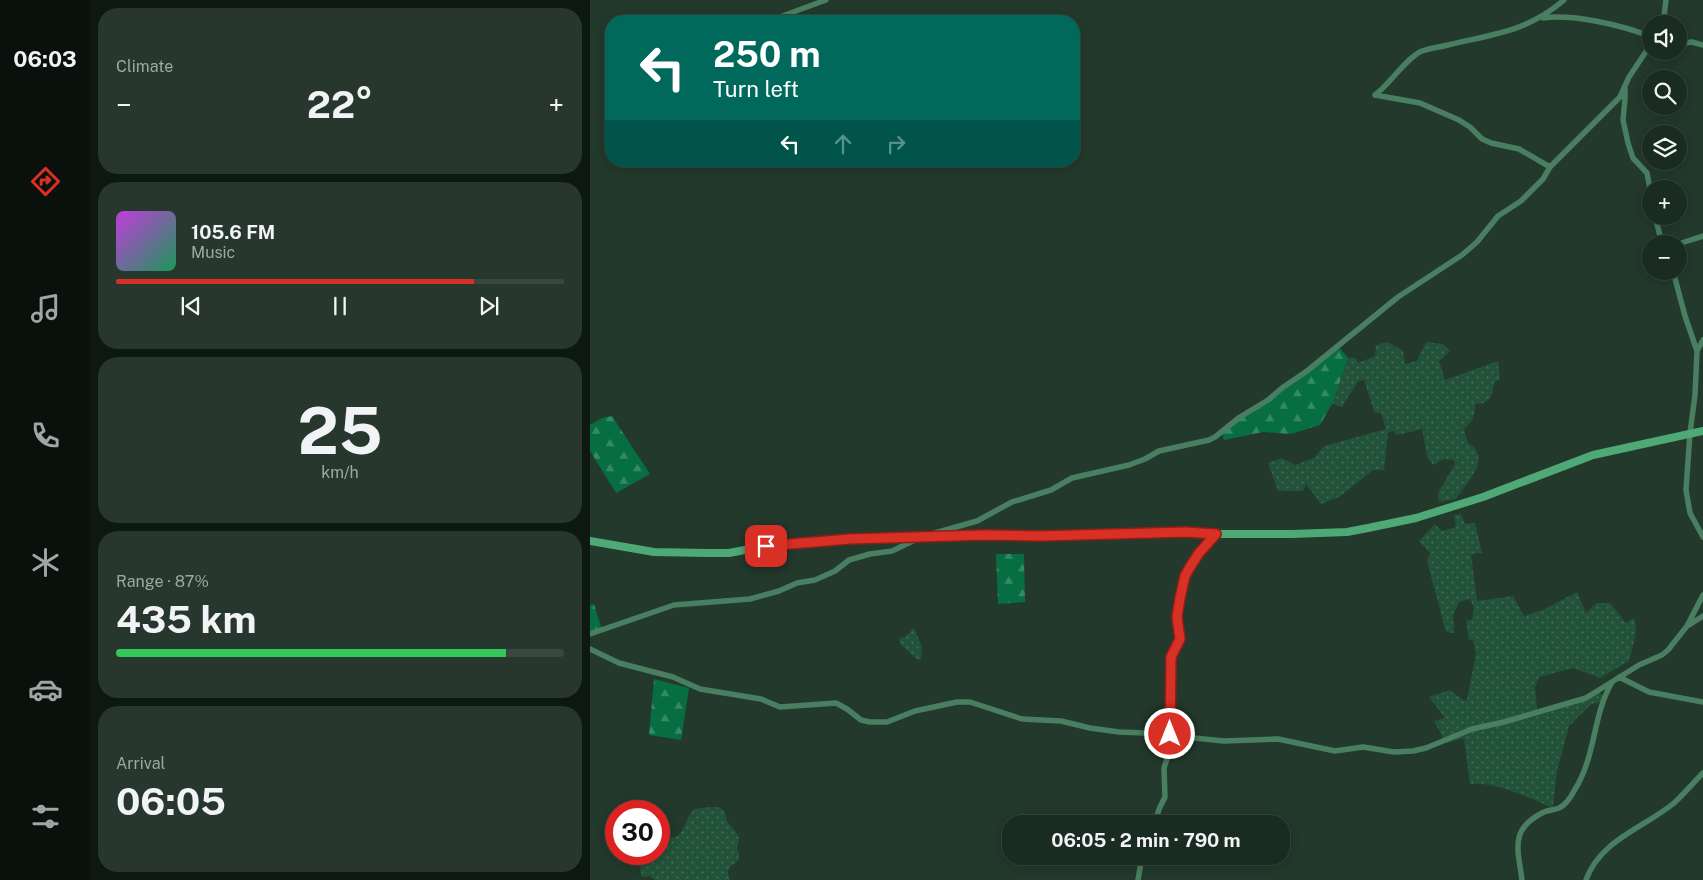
<!DOCTYPE html>
<meta charset="utf-8">
<style>
:root{--surface:#1a2b21;--page:#27372e;--text:#f1f3f6;--muted:#9fa7a5;--line:#38473f;--accent:#d93025}
body{margin:0;font-family:"Public Sans",sans-serif;background:var(--page);color:var(--text);height:100vh;display:flex;flex-direction:column;font-size:19px;white-space:nowrap}
*{box-sizing:border-box;margin:0}
p{font-size:16px;color:var(--muted)}
.icon{flex:none;width:28px;height:28px;fill:none;stroke:currentColor;stroke-width:2;stroke-linecap:round;stroke-linejoin:round}
.map{position:relative;flex:1;overflow:hidden}
.side{display:flex;flex-direction:column;gap:8px;padding:8px;background:#0e1812;width:500px}
.side>*{flex:none}
.guide{position:absolute;left:15px;top:15px;width:475px;height:152px;border-radius:20px;box-shadow:0 2px 12px #0003,0 0 0 1px var(--line);background:#00695c;color:#fff;overflow:hidden}
.buttons{position:absolute;left:1052px;top:15px;display:grid;gap:10px}
.buttons a{display:grid;place-items:center;width:45px;height:45px;border-radius:50%;background:var(--surface);box-shadow:0 2px 12px #0003,0 0 0 1px var(--line);font-size:25px}
.speed{position:absolute;left:15px;top:800px;display:flex;gap:10px;font-size:25px;font-weight:700;text-align:center}
.speed>*{display:grid;place-content:center;width:65px;height:65px;border-radius:50%;background:var(--surface);box-shadow:0 2px 12px #0003,0 0 0 1px var(--line);line-height:1}
.speed .limit{border:8px solid #d22;background:#fff;color:#111}
.pin{position:absolute;display:grid;place-items:center;width:42px;height:42px;color:#fff;margin:-21px;border-radius:10px;box-shadow:0 2px 8px #0006}
.me{position:absolute;width:55px;margin:-28px;rotate:0deg;stroke-linejoin:round;filter:drop-shadow(0 0 4px #0008)}
.turn{display:flex;align-items:center;gap:18px;height:105px;padding:0 25px;font-size:22px}
.turn .icon{width:65px;height:65px;stroke-width:2.5}
.turn b{display:block;font-size:35px;line-height:42px}
.lanes{display:flex;align-items:center;height:48px;padding:0 25px;background:#0003;justify-content:center;gap:25px;direction:ltr}
.lanes .off{opacity:.35}
.big{font-size:38px;font-weight:700;line-height:1.1}
.side .widget{flex:1;display:flex;flex-direction:column;justify-content:center;gap:8px;min-width:0;padding:0 18px;border-radius:20px;background:var(--page)}
.side .dial{align-items:center;gap:0}
.dial b{font-size:65px;line-height:1}
.song{display:flex;align-items:center;gap:15px}
.cover{width:60px;height:60px;border-radius:8px;background:linear-gradient(135deg,hsl(290 70% 55%),hsl(150 70% 35%))}
.played{height:5px;border-radius:2px;background:linear-gradient(90deg,var(--accent) 80%,var(--line) 80%)}
.keys{display:flex;justify-content:space-around;direction:ltr}
.heat{display:flex;justify-content:space-between;align-items:center;font-size:28px;direction:ltr}
.charge{height:8px;border-radius:4px;background:linear-gradient(90deg,#34c759 87%,var(--line) 0)}
.trip{position:absolute;left:412px;top:815px;width:288px;height:50px;border-radius:20px;background:var(--surface);box-shadow:0 2px 12px #0003,0 0 0 1px var(--line);font-weight:700;line-height:50px;text-align:center}
main{display:flex;flex:1;min-height:0}
.tabs{display:flex;flex-direction:column;width:90px;justify-content:space-around;align-items:center;background:#0a110d;color:var(--muted)}
.tabs .icon{width:35px;height:35px}
.tabs .current{color:var(--accent)}
.tabs b{font-size:22px;color:var(--text)}
.map>svg:first-child{display:block}
.grass{fill:url(#grass-dots)}
.forest{fill:url(#forest-firs)}
.lines{fill:none;stroke-linecap:round;stroke-linejoin:round}
.street{stroke:#497f60;stroke-width:5.5}
.secondary{stroke:#4ea977;stroke-width:8}
.route-casing{stroke:#8d1f18;stroke-width:12}
.route{stroke:#d93025;stroke-width:9}
</style>
<main>
<nav class="tabs">
<b>06:03</b>
<svg class="icon current" aria-label="directions" viewBox="0 0 24 24"><path d="M12 3l9 9-9 9-9-9zM9 14v-3h6M13 9l2 2-2 2"/></svg>
<svg class="icon" aria-label="music" viewBox="0 0 24 24"><path d="M9 18V5l10-2v13"/><circle cx="6" cy="18" r="3"/><circle cx="16" cy="16" r="3"/></svg>
<svg class="icon" aria-label="phone" viewBox="0 0 24 24"><path d="M5 4h4l2 5-3 2q2 4 5 5l2-3 5 2v4C11 20 4 13 5 4z"/></svg>
<svg class="icon" aria-label="climate" viewBox="0 0 24 24"><path d="M12 3v18M4 7l16 10M4 17L20 7"/></svg>
<svg class="icon" aria-label="car" viewBox="0 0 24 24"><path d="M5 17H2v-5l4-1 3-4h7l3 4 3 1v5h-3M9 17h6M6 11h13"/><circle cx="7" cy="17" r="2"/><circle cx="17" cy="17" r="2"/></svg>
<svg class="icon" aria-label="filters" viewBox="0 0 24 24"><path d="M4 7h16M4 17h16"/><circle cx="9" cy="7" r="2"/><circle cx="15" cy="17" r="2"/></svg>
</nav>
<section class="side">
<div class="widget"><p>Climate</p>
<div class="heat"><a>−</a><b class="big">22°</b><a>+</a></div>
</div>
<div class="widget">
<div class="song"><i class="cover"></i><div><b>105.6 FM</b><p>Music</p></div></div>
<div class="played"></div>
<div class="keys"><svg class="icon" aria-label="previous" viewBox="0 0 24 24"><path d="M18 5L8 12l10 7zM5 5v14"/></svg><svg class="icon" aria-label="pause" viewBox="0 0 24 24"><path d="M8 5v14M16 5v14"/></svg><svg class="icon" aria-label="next" viewBox="0 0 24 24"><path d="M6 5l10 7-10 7zM19 5v14"/></svg></div>
</div>
<div class="widget dial"><b>25</b><p>km/h</p></div>
<div class="widget"><p>Range · 87%</p><b class="big">435 km</b><div class="charge"></div></div>
<div class="widget"><p>Arrival</p><b class="big">06:05</b></div>
</section>
<div class="map">
<svg width="1113" height="880" viewBox="0 0 1113 880">
<defs>
<pattern id="grass-dots" width="8" height="8" patternUnits="userSpaceOnUse" patternTransform="scale(1.25)"><rect width="8" height="8" fill="#225339"/><path d="M2 2h.1M6 6h.1" fill="none" stroke="#416b55" stroke-width="1.8" stroke-linecap="round"/></pattern>
<pattern id="forest-firs" width="22" height="20" patternUnits="userSpaceOnUse" patternTransform="scale(1.25)"><rect width="22" height="20" fill="#076e42"/><path d="M5 1l3.5 6h-7zM16 11l3.5 6h-7z" fill="#368965"/></pattern>
</defs>
<rect width="100%" height="100%" fill="#23392c"/>
<path class="grass" d="M798,342L813,351L815,364L827,361L836,342L853,344L860,351L849,361L855,380L908,361L910,379L904,383C902,397 900,404 885,404C885,417 883,421 874,429L878,443C903,458 877,482 866,499L849,502L848,493L865,464L864,460L854,459L843,465L837,456L832,429L807,435L803,431L798,433L794,470H783L749,497L731,504L716,484L713,491H688L678,463L692,458L705,465L724,458L734,446L796,429L791,413H786L784,411L774,380L768,381L752,407L742,404L758,358H766L768,363L785,356L786,345Z
M871,514L875,524L885,523L892,553L881,554L887,601L923,596L934,616L955,609L987,592L996,613L1007,603H1020L1036,623L1044,618C1049,631 1042,648 1039,661L1010,678L983,668L949,677L945,687L947,709L991,697L1007,689L1014,697L1012,702L1001,704L979,726L967,771L963,806L960,807C938,797 904,781 880,784L874,738L856,743L844,721L855,718L839,697L860,690L874,701L877,699L886,654L883,640H879L876,620H882L884,608L880,599L869,602L863,615L864,633L856,632L837,561L840,553L829,541L845,524L852,531L866,527L864,515Z
M324,628L332,647L331,659L328,660L310,644L309,638L315,637Z
M122,807C138,807 133,814 139,824C143,830 149,833 149,841C148,844 147,846 147,849C148,854 150,852 149,857C147,868 133,863 140,880H65L60,876L54,877L51,876L49,854H69V837C96,843 91,824 104,809Z"/>
<path class="forest" d="M749,347L758,358L743,402L730,425L701,434L673,432L634,440L631,431Z
M22,416L60,474L26,493L0,451V425L12,418Z
M406,554H434L435,602L408,604Z
M4,604L12,630L0,634V605Z
M64,679L99,688L91,740L59,735Z"/>
<g class="lines">
<path class="street" d="M953,18C983,14 1033,25 1061,37
M182,21L187,18L236,0
M1073,24L1076,0
M1089,44L1102,42L1113,45
M1035,89V99L1033,120L1038,143L1043,158L1057,173L1061,194
M785,95C800,84 817,57 832,51C841,48 850,47 858,45C903,34 937,32 974,0
M785,95L830,103L869,120L880,127L892,139L901,143L929,149L960,167
M1065,216L1072,244
M1088,244L1113,236
M1083,271L1095,316L1107,351L1105,395L1100,433L1096,490L1100,513L1113,537
M1107,351L1113,340
M338,535L387,521L422,502L461,490L482,478L539,465L555,459L569,451L619,440L625,437L650,417L678,400L692,388L717,371L808,297L872,255L887,242L908,216L931,201L953,179L960,167L1030,97L1039,77L1061,44
M1099,625L1113,616
M0,634L84,605L160,599L189,591L207,583L225,580L245,571L259,560L280,554L302,551L329,538
M0,649L29,663L83,677L110,689L171,699L190,707L246,703L257,709L271,720L280,722H297L325,711L367,702H380L432,719L471,721L500,728L529,732L580,734L594,737L634,741L688,739L745,751L773,747L804,752L823,751L836,748L882,729L914,722L996,698L1049,665L1072,655L1078,650L1097,626L1113,595
M1029,677L1059,692L1113,702
M564,824L570,807L575,797L574,768L580,750V734L581,657L590,639L587,617L590,598L595,576L600,567L609,553L626,534
M548,880L552,856
M932,880C928,849 919,829 954,812C959,810 964,810 969,808C975,805 981,797 984,791C1006,757 1002,718 1021,684
M996,880C1010,840 1054,828 1084,803C1094,794 1103,783 1113,773"/>
<path class="secondary" d="M0,541L64,552L116,553H139L176,546L261,539L596,532L626,534H702L757,532L778,528L826,518L893,497L1003,455L1113,431"/>
</g>
<g class="lines">
<g class="route-casing">
<path id="route" d="M176,546L260,539L394,535L449,536L596,532L626,534L609,553L600,567L595,576L590,598L587,617L590,639L581,657L580,734"/>
</g>
<use href="#route" class="route"/>
</g>
</svg>
<div class="buttons">
<a><svg class="icon" aria-label="sound" viewBox="0 0 24 24"><path d="M4 9h4l5-4v14l-5-4H4zM17 9q2 3 0 6"/></svg></a>
<a><svg class="icon" aria-label="search" viewBox="0 0 24 24"><circle cx="10" cy="10" r="6"/><path d="M15 15l6 6"/></svg></a>
<a><svg class="icon" aria-label="layers" viewBox="0 0 24 24"><path d="M12 4l9 5-9 5-9-5zM3 14l9 5 9-5"/></svg></a>
<a>+</a>
<a>−</a>
</div>
<div class="speed"><div class="limit">30</div></div>
<div class="pin" style="left:176px;top:546px;background:#d93025"><svg class="icon" aria-label="arrive" viewBox="0 0 24 24"><path d="M6 21V4h12l-3 4 3 4H6"/></svg></div>
<svg class="me" style="left:580px;top:734px" viewBox="-20 -20 40 40"><circle r="17" fill="#d93025" stroke="#fff" stroke-width="3"/><path d="M0-11L8 9 0 5-8 9z" fill="#fff"/></svg>
<div class="trip">06:05 · 2 min · 790 m</div>
<div class="guide">
<div class="turn"><svg class="icon" aria-label="left" viewBox="0 0 24 24"><path d="M17 20v-9H6M10 6l-5 5 5 5"/></svg><div><b>250 m</b>Turn left</div></div>
<div class="lanes"><svg class="icon" aria-label="left" viewBox="0 0 24 24"><path d="M17 20v-9H6M10 6l-5 5 5 5"/></svg><svg class="icon off" aria-label="ahead" viewBox="0 0 24 24"><path d="M12 20V5M6 11l6-6 6 6"/></svg><svg class="icon off" aria-label="right" viewBox="0 0 24 24"><path d="M7 20v-9h11M14 6l5 5-5 5"/></svg></div>
</div>
</div>
</main>
